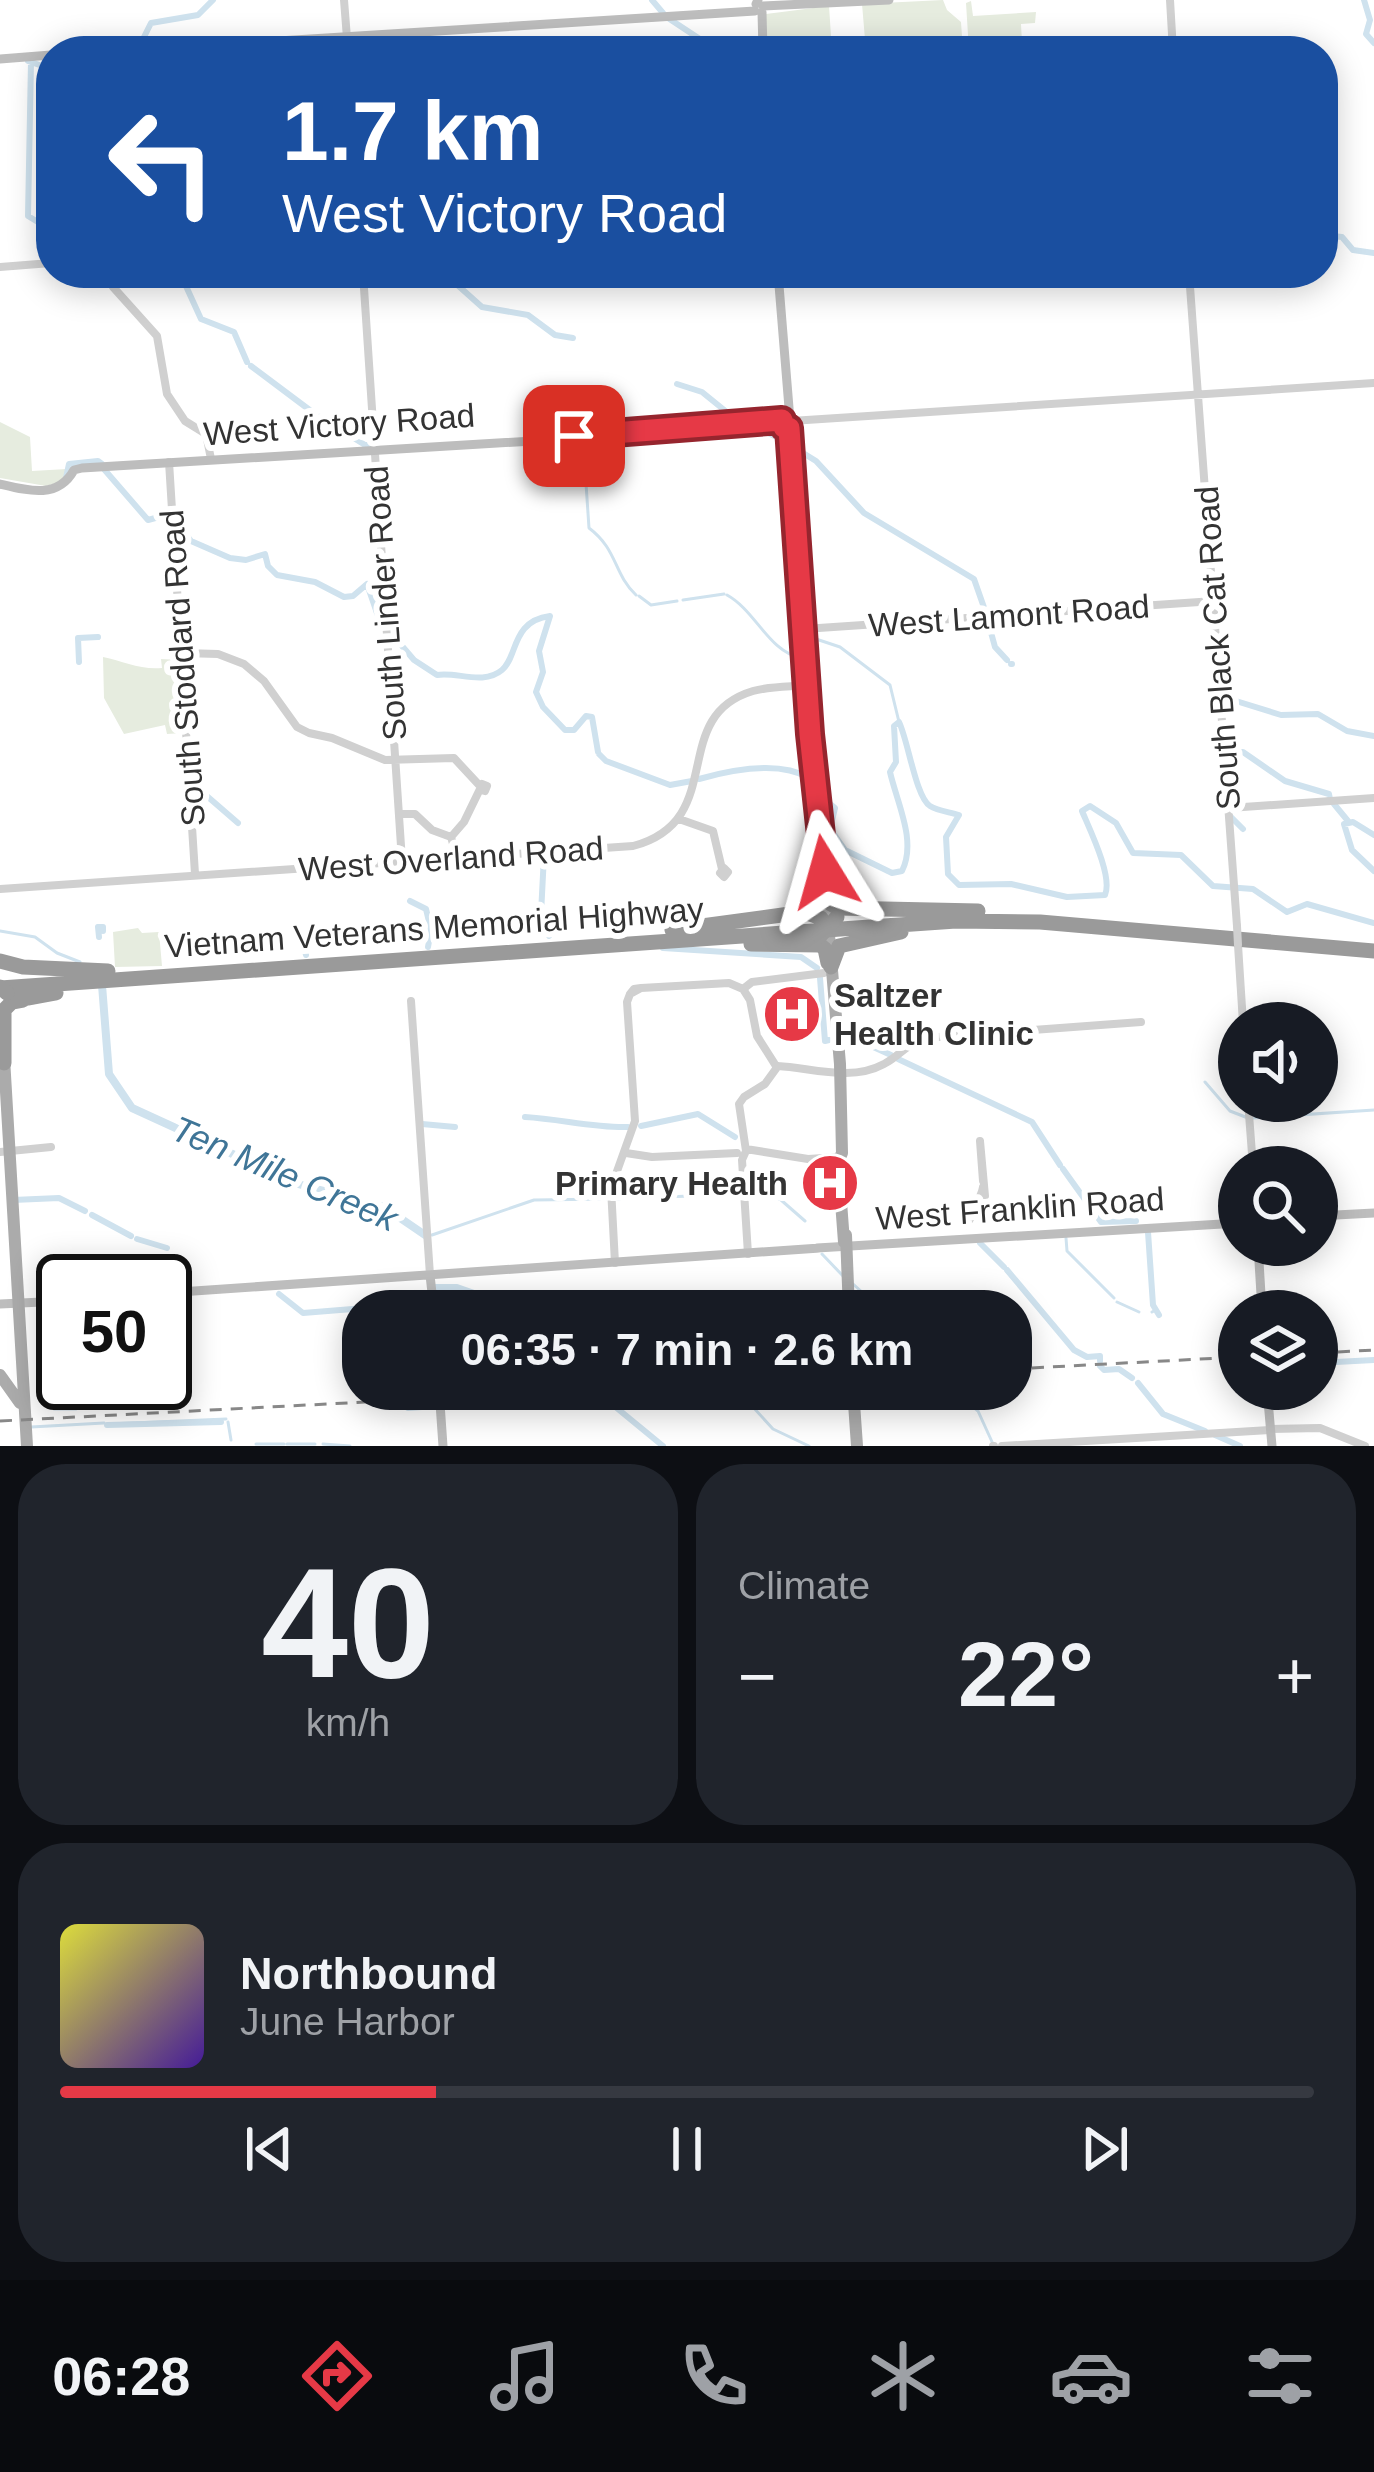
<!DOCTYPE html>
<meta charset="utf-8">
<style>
:root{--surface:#171b24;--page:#20242c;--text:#f1f3f6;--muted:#9ea1a6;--line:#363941;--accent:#e63946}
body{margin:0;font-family:Helvetica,sans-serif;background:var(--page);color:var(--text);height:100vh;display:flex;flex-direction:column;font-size:45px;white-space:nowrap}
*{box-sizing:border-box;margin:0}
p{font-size:39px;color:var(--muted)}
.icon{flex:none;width:66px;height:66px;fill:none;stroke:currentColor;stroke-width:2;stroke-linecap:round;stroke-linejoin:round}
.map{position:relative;height:1446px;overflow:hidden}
.sheet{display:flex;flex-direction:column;gap:18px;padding:18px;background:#0d0f14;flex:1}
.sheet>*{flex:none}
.top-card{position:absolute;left:36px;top:36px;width:1302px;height:252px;border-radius:48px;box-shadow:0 6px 30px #0003;background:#1a4fa0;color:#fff;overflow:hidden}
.controls{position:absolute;left:1218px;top:1002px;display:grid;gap:24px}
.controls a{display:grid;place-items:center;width:120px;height:120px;border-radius:50%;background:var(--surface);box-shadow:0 6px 30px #0003;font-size:60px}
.speed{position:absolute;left:36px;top:1254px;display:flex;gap:24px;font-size:60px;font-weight:700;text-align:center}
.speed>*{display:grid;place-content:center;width:156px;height:156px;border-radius:50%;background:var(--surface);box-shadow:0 6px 30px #0003;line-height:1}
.speed .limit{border:6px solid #111;border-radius:18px;background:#fff;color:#111}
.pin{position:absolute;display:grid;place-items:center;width:102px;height:102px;color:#fff;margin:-51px;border-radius:24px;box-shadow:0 6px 18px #0006}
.me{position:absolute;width:132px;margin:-66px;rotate:352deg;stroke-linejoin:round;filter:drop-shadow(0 0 9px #0008)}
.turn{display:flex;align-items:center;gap:42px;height:252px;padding:0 48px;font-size:54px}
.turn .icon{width:156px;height:156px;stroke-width:2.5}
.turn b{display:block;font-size:84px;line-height:102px}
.big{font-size:90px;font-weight:700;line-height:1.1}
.sheet .tile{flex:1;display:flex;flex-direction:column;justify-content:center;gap:18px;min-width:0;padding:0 42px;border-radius:48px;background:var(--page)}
.sheet .dial{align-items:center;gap:0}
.dial b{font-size:156px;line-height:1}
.song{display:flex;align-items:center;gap:36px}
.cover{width:144px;height:144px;border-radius:18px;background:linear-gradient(135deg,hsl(60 70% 55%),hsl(260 70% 35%))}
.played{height:12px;border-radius:6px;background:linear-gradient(90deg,var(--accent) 30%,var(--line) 30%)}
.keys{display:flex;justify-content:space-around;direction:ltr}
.heat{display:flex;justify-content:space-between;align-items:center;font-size:66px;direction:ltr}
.sheet .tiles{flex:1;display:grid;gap:18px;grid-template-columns:1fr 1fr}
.tile:last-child{grid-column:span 2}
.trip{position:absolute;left:342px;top:1290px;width:690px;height:120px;border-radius:48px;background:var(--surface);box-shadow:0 6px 30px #0003;font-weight:700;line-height:120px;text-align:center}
.tab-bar{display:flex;height:192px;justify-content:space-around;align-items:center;background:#090b0e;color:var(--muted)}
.tab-bar .icon{width:84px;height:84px}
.tab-bar .selected{color:var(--accent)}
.tab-bar b{font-size:54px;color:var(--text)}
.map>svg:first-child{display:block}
.green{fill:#e6ecdf}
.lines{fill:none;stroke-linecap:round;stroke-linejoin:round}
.stream{stroke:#cfe2ee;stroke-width:3}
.canal{stroke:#cfe2ee;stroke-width:6}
.river{stroke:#cfe2ee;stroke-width:8}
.tertiary{stroke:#d0d0d0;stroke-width:8}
.secondary{stroke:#bdbdbd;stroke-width:9}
.primary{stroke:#ababab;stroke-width:12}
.motorway{stroke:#9a9a9a;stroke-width:15}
.rail{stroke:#888;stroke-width:3;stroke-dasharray:12 9;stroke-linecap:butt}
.tertiary-bridge{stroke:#d0d0d0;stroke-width:8}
.motorway-bridge{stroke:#9a9a9a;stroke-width:15}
.route-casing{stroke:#96252e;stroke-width:30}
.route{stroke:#e63946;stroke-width:21}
.labels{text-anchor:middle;stroke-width:12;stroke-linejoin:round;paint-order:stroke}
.street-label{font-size:33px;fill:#333;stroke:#fff}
.poi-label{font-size:33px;font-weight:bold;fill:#333;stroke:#fff;text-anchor:start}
.water-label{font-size:36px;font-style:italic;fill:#3f7597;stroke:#fff}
</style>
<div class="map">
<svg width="1374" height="1446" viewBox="0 0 1374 1446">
<rect width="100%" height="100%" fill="#fff"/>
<path class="green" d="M943,0L947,10L961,22L963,51H866L862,4Z
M971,1L973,16L1036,12L1035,23L1021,24L1022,43L988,45V51H969L966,3Z
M829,6L832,51H767L766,14Z
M0,422L30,437L32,471L67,469L63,481L46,486L0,478Z
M103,657C123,661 140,670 162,668L161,659L180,660L183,733L167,734L165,725L124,734L104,698Z
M138,928L142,933L159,932L162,966L115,967L113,932Z"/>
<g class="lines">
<path class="stream" d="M583,439L589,528C618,550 613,573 636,595
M727,595C756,611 768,651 801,658
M639,596L651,605L677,601
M683,600L724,594
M810,637L840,647L890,685L899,722
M0,931L35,937L57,953L80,962
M1205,1082L1230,1111L1248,1118
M1253,1118L1374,1110
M616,1199L766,1193L781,1200L805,1221
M432,1235L534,1200L607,1199
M1066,1238L1067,1251L1114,1298
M822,1254L843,1276
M853,1284L883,1311
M1117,1302L1139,1312
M1152,1312L1156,1310
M49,1387H53L54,1409H76
M953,1389L978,1411L993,1444
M742,1395L773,1429L809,1446
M228,1422L231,1440
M109,1424L226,1419
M31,1427L104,1423
M256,1444H284
M287,1444H315
M323,1444L350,1446"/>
<path class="canal" d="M652,0L663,13
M1364,0L1370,20L1366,34L1374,43
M668,18L718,51
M151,46L144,37L151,23L198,15L213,0
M28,61L51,69
M31,62L28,216L51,230
M1323,235L1342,237L1353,250L1374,253
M180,273L201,319L234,332L247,362
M444,273L482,307L528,315L555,335L573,338
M251,366L315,414
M677,384L702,392L739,422
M320,417L365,445H372
M762,430L785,441
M795,448L816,461L864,513L974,579L987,616
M103,468L148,520L181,511V529L191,541L230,558L246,560L265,554L268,566L277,575L315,582L344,597L353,596L367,584L379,619L414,660L437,675C456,671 483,686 502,670C518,657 511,621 550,616L539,651L543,672L536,692L543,707L565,730H574L586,716L592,717L598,752
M66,478L69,464L98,461L102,464
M987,618L995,647L1007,660
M79,662L78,638L98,637
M1011,664H1012
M1223,697L1281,715L1318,714L1347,731L1374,736
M1227,752H1243L1285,781L1329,794L1330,799
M599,754L606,761L670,785L692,781
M699,779C731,770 779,760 809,778
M193,784L238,823
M817,784L822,797L835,808L830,829L845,850L892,873L902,871C917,841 897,803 890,772L896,762L894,726L899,722C908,740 916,798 930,806C938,811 950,812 959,815L946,837L948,874L959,885L1011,884L1067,897L1105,895C1113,877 1090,830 1082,811L1090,806L1116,823L1133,853L1181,855L1213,886L1253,889L1287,912L1307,904L1374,923
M1334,804L1348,821
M1231,817L1243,829
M1374,835L1353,822L1344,824L1352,850L1374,871
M544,855L541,914L549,936
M410,901L426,909L431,930L428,947
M99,937L98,927H103V931
M663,948L801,957L817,968
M305,951L306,955
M820,978L825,1041L829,1040
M843,1039L853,1038L868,1045
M871,1046L891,1055
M898,1059L1032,1122L1060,1165
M525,1117C561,1119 593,1128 628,1127
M422,1124L455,1127
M641,1126L698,1114L735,1137
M1063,1169L1101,1222L1136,1221
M13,1200L59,1198L85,1211
M92,1215L131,1236
M1148,1232L1153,1305L1159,1315
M137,1239L167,1248
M980,1243L1004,1267
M1007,1270L1074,1350L1087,1357L1100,1356V1361
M435,1287H457L506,1304
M279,1294L303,1313L365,1308
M369,1308L405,1299
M1229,1359L1232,1366L1239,1367
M1317,1363L1374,1360
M1100,1366L1104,1370L1119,1369L1132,1378
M1138,1383L1163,1414L1205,1431
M602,1392L607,1400L663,1446
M408,1408L436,1406
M107,1425L221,1422
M1215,1435L1240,1446"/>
<path class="river" d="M102,985L109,1074L132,1108L298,1184L384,1207L425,1235"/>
<path class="tertiary" d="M344,0L348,51
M1170,0L1173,51
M0,267L51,263
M106,273L113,287L157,336L167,394L185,421L206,434L211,459
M363,273L402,861
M1189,273L1237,926
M791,421L1374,383
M169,462L195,874
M804,629L1214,601
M183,653L218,654L244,664L264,681L297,727L309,733L332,738L385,760L454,758L480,786
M482,784L487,786L485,791L480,789Z
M1229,808L1374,798
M399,814H415L432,830L451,837L457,858
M679,819L713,831L722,869
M451,837L464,822L480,789
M724,868L728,872L724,877L720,873Z
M0,889L633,846C730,820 666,717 753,691C771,686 792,687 810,685
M1238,945L1243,1023
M641,988L729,983L743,989L752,982L824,973
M743,989L750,1000L757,1036L776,1066
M411,1001L430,1275
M778,1066C812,1068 851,1082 884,1064C900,1056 907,1043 925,1038L1141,1022
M1248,1101L1253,1167
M746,1149L808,1159L839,1157
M0,1152L51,1147
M626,1153L652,1157L737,1153
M983,1181L980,1141L985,1196L966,1225C966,1212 981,1203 983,1187
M748,1254L742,1160L746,1151L739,1104L744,1097L765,1084L778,1066
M615,1263L611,1188L635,1121L627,1002L630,994L641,988L634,989L630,994
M1270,1429L1320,1428L1365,1446
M993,1446H994
M1002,1446L1270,1430"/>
<path class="secondary" d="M756,4L758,0
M763,6L889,0
M762,12L763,51
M119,51L755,11
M0,59L51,55
M778,273L790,420
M789,428L818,827
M0,484C29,491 58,499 74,470L82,468L783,426
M815,822L828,917
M1317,1216L1374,1213
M1258,1245L1262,1311
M817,1248L1239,1223
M430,1275L434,1311
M165,1293L820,1248
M0,1304L63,1301
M439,1389L443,1446
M1267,1389L1272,1446"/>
<path class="primary" d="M829,935L840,1064L842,1153L838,1162L844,1242
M4,1058L27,1446
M846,1235L849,1311
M0,1375L20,1403
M853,1389L857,1446"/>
<path class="motorway" d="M826,886L831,904L838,908L978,911
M672,930L804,912L821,918
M751,944L820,945L825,949L828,963
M0,961L23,967L108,971
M831,967L839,946L901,932
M0,988L956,921L1040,922L1374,951
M7,993L29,998L56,993
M4,1063V1010L12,1002L23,1000"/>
<path class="rail" d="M1317,1353L1374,1350
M1011,1369L1239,1357
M87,1383L141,1411
M138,1383L146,1402L165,1410
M0,1421L615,1389"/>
<path class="tertiary-bridge" d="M1237,926L1238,945"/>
<path class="motorway-bridge" d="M820,936L837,917
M0,987L7,993"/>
</g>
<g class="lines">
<g class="route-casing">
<path id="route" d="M574,436L782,420L784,427L789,428L810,734L825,872"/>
</g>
<use href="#route" class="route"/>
</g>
<defs>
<g id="hospital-disc" transform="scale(3)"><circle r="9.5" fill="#e63946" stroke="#fff"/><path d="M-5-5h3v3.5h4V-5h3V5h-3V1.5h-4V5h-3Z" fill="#fff"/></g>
</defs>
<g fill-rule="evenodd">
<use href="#hospital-disc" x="792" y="1014"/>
<use href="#hospital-disc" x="830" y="1183"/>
</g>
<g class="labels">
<g class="street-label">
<text transform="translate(339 424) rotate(-4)" y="12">West Victory Road</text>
<text transform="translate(385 603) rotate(-94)" y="12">South Linder Road</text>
<text transform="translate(1009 615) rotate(-4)" y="12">West Lamont Road</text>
<text transform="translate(1217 648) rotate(-94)" y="12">South Black Cat Road</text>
<text transform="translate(182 668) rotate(-94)" y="12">South Stoddard Road</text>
<text transform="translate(451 858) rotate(-4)" y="12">West Overland Road</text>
<text transform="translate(434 927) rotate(-4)" y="12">Vietnam Veterans Memorial Highway</text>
<text transform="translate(1020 1208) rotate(-4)" y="12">West Franklin Road</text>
</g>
<g class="poi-label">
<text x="834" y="1007">Saltzer<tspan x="834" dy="38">Health Clinic</tspan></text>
<text x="788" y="1195" text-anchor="end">Primary Health</text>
</g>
<g class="water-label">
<text transform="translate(285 1173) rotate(23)" y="13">Ten Mile Creek</text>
</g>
</g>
</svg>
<div class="controls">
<a><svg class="icon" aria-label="sound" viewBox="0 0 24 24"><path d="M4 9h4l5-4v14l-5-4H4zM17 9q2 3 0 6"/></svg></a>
<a><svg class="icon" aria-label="search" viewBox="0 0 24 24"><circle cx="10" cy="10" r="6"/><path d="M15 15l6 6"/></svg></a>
<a><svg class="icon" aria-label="layers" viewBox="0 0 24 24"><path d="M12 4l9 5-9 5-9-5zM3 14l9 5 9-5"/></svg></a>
</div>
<div class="speed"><div class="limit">50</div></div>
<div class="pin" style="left:574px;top:436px;background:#d93025"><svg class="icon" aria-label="arrive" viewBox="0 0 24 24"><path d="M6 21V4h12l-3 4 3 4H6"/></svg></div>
<svg class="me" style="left:825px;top:872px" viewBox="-20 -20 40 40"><path d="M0-17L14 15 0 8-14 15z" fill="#e63946" stroke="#fff" stroke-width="4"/></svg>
<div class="trip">06:35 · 7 min · 2.6 km</div>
<div class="top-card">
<div class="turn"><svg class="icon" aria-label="left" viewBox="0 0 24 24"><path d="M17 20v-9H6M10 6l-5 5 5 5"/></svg><div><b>1.7 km</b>West Victory Road</div></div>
</div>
</div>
<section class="sheet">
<div class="tiles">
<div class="tile dial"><b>40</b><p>km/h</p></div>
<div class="tile"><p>Climate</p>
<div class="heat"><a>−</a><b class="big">22°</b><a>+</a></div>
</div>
<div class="tile">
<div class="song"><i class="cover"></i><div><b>Northbound</b><p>June Harbor</p></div></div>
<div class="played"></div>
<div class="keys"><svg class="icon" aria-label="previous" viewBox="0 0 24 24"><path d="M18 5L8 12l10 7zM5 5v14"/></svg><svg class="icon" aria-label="pause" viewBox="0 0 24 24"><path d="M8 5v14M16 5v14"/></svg><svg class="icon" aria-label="next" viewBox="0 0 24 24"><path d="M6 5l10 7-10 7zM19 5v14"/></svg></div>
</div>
</div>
</section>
<nav class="tab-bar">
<b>06:28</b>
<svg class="icon selected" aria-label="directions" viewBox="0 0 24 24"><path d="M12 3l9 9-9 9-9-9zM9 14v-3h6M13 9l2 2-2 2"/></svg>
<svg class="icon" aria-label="music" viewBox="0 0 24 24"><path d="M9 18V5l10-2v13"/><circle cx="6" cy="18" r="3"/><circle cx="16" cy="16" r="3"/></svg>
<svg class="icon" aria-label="phone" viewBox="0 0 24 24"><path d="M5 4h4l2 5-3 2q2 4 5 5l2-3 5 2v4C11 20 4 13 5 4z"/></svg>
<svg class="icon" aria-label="climate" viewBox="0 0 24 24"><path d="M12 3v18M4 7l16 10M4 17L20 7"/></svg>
<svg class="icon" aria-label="car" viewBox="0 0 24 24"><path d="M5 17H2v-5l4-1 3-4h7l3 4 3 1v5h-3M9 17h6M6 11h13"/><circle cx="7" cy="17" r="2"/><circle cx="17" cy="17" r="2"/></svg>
<svg class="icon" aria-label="filters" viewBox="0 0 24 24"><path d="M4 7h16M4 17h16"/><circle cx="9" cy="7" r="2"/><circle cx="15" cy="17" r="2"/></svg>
</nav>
